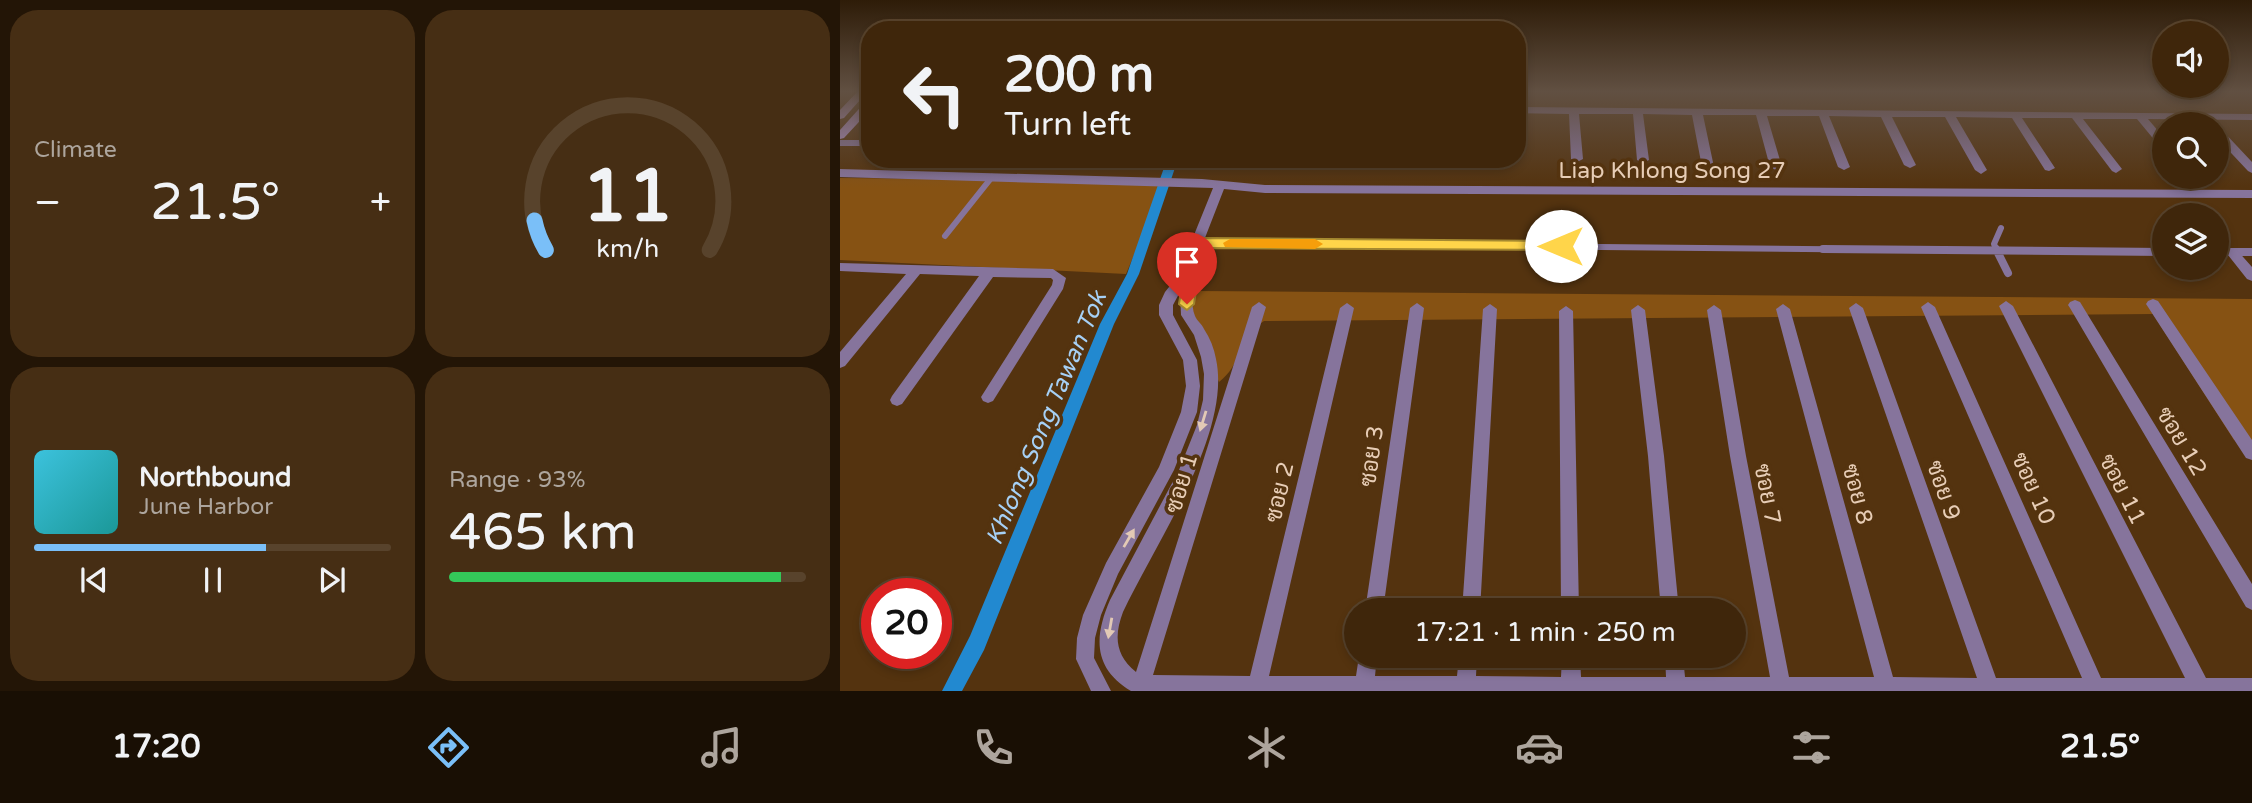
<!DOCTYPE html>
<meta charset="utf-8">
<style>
:root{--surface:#3f260b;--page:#462e14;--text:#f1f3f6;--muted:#ada59d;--line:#58432c;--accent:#7abff8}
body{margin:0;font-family:"Varela Round",Sarabun,sans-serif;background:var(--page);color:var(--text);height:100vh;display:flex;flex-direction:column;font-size:26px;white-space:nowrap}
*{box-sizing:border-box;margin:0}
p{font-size:23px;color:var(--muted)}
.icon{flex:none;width:38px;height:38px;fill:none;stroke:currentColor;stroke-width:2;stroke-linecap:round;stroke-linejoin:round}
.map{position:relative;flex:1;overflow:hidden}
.sheet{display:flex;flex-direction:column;gap:10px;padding:10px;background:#231506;width:840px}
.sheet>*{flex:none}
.top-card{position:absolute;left:21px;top:21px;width:665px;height:147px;border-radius:28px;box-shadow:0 4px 10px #0003,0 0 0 2px var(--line);background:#3f260b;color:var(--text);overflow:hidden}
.buttons{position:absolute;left:1312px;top:21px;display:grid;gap:14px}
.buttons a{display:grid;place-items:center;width:77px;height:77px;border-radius:50%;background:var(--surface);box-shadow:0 4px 10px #0003,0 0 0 2px var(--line);font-size:35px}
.speed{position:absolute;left:21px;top:578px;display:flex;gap:14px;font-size:35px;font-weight:700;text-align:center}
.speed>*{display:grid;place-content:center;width:91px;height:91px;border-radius:50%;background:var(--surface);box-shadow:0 4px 10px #0003,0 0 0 2px var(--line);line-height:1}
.speed .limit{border:10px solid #d22;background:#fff;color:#111}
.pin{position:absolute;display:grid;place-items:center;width:60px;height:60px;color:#fff;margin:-72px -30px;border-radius:50% 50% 50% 0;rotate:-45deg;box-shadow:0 0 7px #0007}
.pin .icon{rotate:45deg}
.me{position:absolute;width:77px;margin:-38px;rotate:270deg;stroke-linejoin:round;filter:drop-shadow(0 0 5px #0008)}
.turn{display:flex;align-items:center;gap:24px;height:147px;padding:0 28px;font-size:32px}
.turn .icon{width:91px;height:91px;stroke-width:2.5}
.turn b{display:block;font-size:49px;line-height:60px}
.big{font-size:52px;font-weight:600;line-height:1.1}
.sheet .widget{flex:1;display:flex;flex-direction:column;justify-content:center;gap:10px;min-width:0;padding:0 24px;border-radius:28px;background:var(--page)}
.sheet .dial{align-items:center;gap:0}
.dial svg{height:182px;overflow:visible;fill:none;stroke:var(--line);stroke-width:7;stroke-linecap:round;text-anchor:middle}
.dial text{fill:var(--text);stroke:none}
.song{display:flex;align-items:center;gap:21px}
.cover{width:84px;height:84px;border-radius:10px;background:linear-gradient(135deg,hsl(190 70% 55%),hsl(180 70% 35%))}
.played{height:7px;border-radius:4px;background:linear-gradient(90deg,var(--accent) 65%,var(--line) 65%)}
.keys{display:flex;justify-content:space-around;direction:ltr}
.heat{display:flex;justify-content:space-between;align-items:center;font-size:38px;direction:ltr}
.charge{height:10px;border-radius:5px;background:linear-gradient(90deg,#34c759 93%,var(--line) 0)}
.sheet .tiles{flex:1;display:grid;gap:10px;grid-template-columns:repeat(2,1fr)}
.trip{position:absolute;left:504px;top:598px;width:402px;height:70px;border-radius:35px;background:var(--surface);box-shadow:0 4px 10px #0003,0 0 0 2px var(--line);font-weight:600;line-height:70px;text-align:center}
.tabs{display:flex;height:112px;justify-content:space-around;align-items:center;background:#190f04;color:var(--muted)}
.tabs .icon{width:49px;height:49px}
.tabs .on{color:var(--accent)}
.tabs b{font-size:32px;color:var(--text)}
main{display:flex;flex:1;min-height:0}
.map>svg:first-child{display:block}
.green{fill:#865213}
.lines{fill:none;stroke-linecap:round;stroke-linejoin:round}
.canal{fill:#2289d0;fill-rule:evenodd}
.service-far1{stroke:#86749c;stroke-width:6}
.service{stroke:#86749c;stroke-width:8}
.minor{fill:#86749c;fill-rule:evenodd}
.secondary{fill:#af93d2;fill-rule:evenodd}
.oneway{fill:#e2c9b5}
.route{fill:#ffd54a;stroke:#a68a30;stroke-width:2}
.slow{fill:#f59e0b}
.labels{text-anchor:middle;stroke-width:7;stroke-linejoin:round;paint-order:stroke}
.street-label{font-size:23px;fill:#e7cdb6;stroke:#54330f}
.water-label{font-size:24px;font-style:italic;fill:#a6d0f5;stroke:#54330f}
</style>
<main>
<section class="sheet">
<div class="tiles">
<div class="widget"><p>Climate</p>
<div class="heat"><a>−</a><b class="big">21.5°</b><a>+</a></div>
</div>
<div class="widget dial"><svg viewBox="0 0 100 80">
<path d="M14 69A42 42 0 1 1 86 69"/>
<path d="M14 69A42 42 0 0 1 9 56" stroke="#7abff8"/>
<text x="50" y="56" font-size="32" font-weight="700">11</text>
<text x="50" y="72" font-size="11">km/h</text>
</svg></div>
<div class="widget">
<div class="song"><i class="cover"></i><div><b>Northbound</b><p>June Harbor</p></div></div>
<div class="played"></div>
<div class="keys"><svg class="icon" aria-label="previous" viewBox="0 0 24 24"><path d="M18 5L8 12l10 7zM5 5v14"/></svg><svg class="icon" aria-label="pause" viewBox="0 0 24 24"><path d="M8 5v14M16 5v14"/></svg><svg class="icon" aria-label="next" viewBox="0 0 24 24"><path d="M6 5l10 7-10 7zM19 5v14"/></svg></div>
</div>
<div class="widget"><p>Range · 93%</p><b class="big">465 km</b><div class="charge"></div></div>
</div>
</section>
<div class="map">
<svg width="1412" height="691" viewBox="0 0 1412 691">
<rect width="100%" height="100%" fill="#54330f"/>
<path class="green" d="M0,178L325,181L286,274L0,260Z
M355,291L1412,299V440H1394L1313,314L424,321C401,335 401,366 379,382L352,313Z"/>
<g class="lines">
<path class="canal" d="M327,159H338L299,274L274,324L144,650L122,691H102L130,636L260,324L287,274Z"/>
<path class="service-far1" d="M105,236L152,177
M356,243L1172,251
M1157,251L1154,244L1161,228"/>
<path class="service" d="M983,249L1325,252
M1156,249L1168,273
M1377,252H1412"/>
<path class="minor" d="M677,107L1412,114V120L1308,119L1325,139V149L1321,148L1297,119H1243L1282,169L1276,173L1272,171L1232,118H1182L1215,168L1209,171L1205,170L1172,118L1116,117L1147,170L1141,174L1135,170L1105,117H1052L1076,165L1070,168L1064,165L1041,117L989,116L1010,167L1004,170L998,167L979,116H927L942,167L936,170L930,167L916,115H863L874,167L868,170L862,167L852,115L803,114L809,160L803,163L797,160L793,114H739L743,159L737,162L731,159L729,114L677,113Z
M1377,128L1381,129L1412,162V173L1408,171L1377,138Z
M0,140H30V146H0Z
M447,159H459L456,164H448Z
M525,159H537L534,165L530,166L524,163Z
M594,159H606V163L600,166L596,165Z
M662,159H674L672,166H664Z
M0,169L362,179L425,185L1412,190V198L425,193L384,189L349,279C355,291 350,304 355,316C357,321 362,324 364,329C370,338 374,348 376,359C392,433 315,544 283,612C274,636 275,655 296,672L412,307L419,302L426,307L313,675L410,676L500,308L507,303L514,308L429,676H516L519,656H537L535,676H617L619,656H637L636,676L721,677L722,656H740L741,677H826L825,656H843L845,677H930L890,456L867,310L874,305L881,310L906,456L949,677H1034L936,309L943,304L950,309L1053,677L1137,678L1009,308L1016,303L1023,308L1156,678H1242L1081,307L1088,302L1095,307L1261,678H1345L1159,306L1166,301L1173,306L1366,678H1412V691H291C253,668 254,637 270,600L339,470L357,425L363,400L364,374L361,357L354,335L341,315L340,292L333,305V315L357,360L360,386L357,412L334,470L278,574L261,615L255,638L254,658L271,691H251L236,659L237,638L243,615L266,563L319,467L341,412L346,386L343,360L319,315V305L325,292L337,277L373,188L0,177Z
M1392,248L1396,249L1412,267V281L1407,279L1388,255L1386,252Z
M0,263L213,269L226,278L223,289L153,401L148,403L143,401L141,397L212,285L213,280L211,278L153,277L62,404L57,406L52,404L50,400L52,396L139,276L80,274L5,366L0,368V352L66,274L0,271Z
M1313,299L1318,301L1412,440V460L1406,458L1308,307L1306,304L1308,301Z
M1235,300L1240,302L1412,584V610L1406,607L1230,308L1228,305L1230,302Z
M577,303L584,308L543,611H525L570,308Z
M650,304L657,309L640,611H622L643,309Z
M798,305L805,310L824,456L839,611H821L808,456L791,310Z
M726,306L733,311L739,611H721L719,311Z"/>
<path class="secondary" d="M18,91H28L4,118L0,119V110Z
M30,100V110L4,138L0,139V130L26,101Z"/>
</g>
<defs><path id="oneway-solid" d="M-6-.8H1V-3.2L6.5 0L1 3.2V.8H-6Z" transform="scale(1.75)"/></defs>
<g class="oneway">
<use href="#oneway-solid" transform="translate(363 421) rotate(107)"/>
<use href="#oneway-solid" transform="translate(289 538) rotate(-60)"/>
<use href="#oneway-solid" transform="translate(270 628) rotate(100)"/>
</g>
<linearGradient id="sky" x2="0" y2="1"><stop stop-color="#2e1c08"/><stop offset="0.49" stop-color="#615042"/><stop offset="1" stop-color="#615042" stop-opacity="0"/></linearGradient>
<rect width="1412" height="187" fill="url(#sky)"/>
<path class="route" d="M356,238L721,241L728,246L721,250L362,248L350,279L356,291L354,304L347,310L339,304L341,291L336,279L349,243Z"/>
<path class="slow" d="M390,239H475L483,244L475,249L385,247L383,243Z"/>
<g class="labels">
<g class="street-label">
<text x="832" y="178">Liap Khlong Song 27</text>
<text transform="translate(1342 441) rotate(59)" y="8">ซอย 12</text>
<text transform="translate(531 456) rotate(-82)" y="8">ซอย 3</text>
<text transform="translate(341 483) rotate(-73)" y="8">ซอย 1</text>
<text transform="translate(1194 488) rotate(66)" y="8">ซอย 10</text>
<text transform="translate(1283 489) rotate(63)" y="8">ซอย 11</text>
<text transform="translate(1104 490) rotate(71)" y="8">ซอย 9</text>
<text transform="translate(439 492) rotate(-77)" y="8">ซอย 2</text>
<text transform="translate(928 494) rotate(79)" y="8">ซอย 7</text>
<text transform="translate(1018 494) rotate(75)" y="8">ซอย 8</text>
</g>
<g class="water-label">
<text transform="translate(206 418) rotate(-67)" y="8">Khlong Song Tawan Tok</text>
</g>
</g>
</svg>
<div class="buttons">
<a><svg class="icon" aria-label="sound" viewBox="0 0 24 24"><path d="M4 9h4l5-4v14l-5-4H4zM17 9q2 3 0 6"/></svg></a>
<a><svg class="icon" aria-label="search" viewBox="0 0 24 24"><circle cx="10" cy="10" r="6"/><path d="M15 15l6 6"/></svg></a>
<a><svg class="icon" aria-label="layers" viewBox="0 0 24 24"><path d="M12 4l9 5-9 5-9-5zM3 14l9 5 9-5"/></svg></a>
</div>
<div class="speed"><div class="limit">20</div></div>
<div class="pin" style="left:347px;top:304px;background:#d93025"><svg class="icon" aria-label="arrive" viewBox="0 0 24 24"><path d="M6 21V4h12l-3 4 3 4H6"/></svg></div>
<svg class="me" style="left:721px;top:246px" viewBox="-20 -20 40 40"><circle r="19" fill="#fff"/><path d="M0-13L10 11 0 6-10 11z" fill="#ffd54a"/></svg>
<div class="trip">17:21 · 1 min · 250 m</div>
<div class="top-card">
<div class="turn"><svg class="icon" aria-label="left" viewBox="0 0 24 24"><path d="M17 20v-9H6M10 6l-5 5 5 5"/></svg><div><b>200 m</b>Turn left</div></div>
</div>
</div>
</main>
<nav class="tabs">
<b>17:20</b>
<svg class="icon on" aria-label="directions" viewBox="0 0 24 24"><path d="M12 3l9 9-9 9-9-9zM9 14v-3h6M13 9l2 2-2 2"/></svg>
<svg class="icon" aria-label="music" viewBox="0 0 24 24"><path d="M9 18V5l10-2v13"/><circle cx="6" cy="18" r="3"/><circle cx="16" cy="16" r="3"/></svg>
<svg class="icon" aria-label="phone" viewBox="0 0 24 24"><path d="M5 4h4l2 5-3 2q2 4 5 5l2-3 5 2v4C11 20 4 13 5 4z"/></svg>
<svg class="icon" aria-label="climate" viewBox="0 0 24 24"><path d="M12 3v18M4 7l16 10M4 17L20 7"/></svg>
<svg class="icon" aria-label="car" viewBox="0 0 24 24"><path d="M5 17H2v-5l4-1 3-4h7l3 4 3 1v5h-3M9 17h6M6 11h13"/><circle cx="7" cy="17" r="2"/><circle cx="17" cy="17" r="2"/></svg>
<svg class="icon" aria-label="filters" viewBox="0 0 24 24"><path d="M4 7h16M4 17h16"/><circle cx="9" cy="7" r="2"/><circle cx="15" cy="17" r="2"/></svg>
<b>21.5°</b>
</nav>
